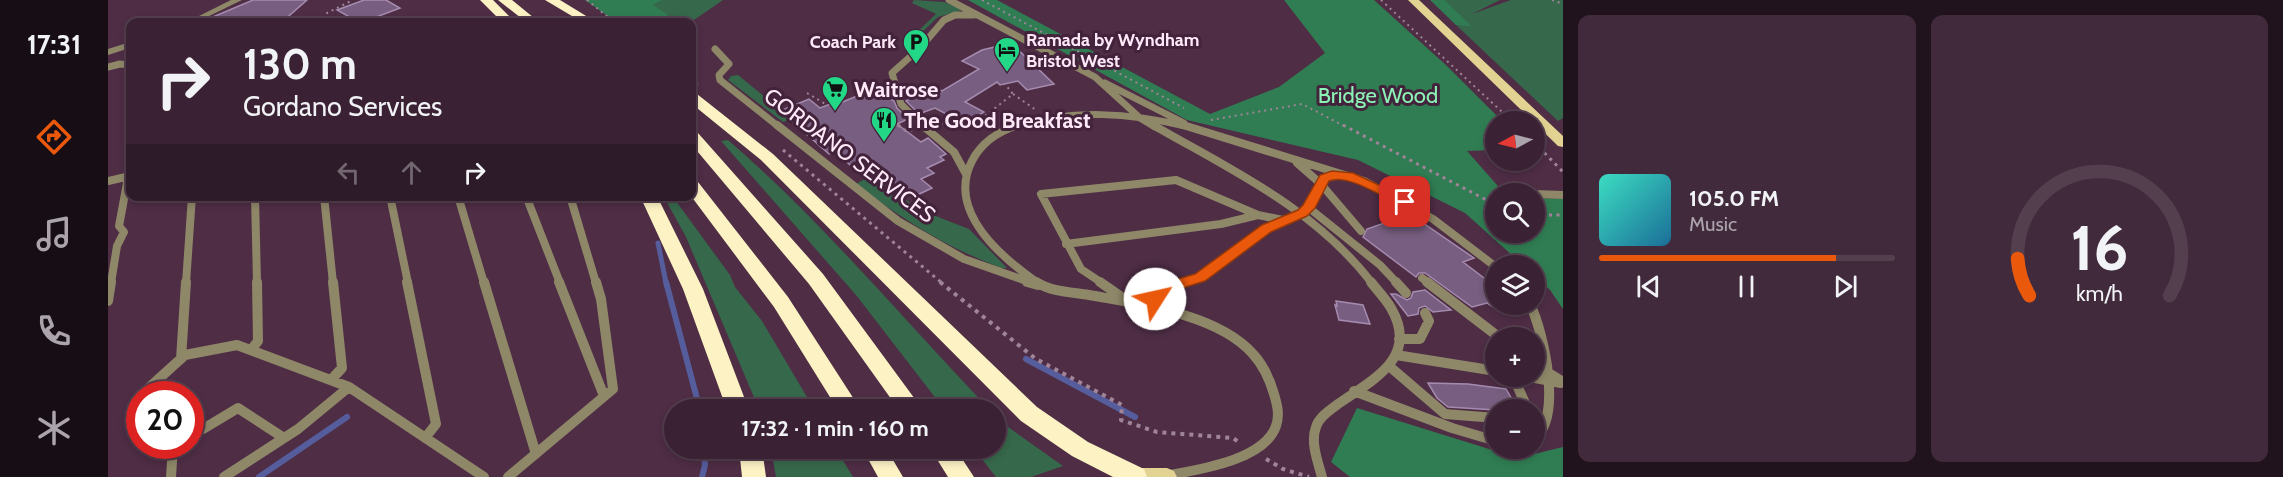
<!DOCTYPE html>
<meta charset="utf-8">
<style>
:root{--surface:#3a2234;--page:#412a3c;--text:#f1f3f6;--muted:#aba4ac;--line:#543f4f;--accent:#ea580c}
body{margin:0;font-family:Cabin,sans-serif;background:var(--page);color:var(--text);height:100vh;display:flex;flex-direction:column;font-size:22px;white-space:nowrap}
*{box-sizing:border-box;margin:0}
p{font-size:20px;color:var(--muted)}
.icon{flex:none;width:33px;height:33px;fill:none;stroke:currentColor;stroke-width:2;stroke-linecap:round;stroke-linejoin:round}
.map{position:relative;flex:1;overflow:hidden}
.sheet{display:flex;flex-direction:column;gap:15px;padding:15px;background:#20131d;width:720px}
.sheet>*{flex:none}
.banner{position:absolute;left:18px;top:18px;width:570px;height:183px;border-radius:12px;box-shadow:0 3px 9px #0003,0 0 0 2px var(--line);background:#3a2234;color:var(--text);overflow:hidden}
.needle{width:39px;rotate:263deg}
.buttons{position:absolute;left:1377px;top:111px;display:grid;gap:12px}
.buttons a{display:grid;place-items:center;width:60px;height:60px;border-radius:50%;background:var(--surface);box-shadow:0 3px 9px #0003,0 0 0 2px var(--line);font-size:30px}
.speed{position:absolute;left:18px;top:381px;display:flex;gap:12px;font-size:30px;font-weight:700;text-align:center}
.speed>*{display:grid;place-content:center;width:78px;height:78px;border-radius:50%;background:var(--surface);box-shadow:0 3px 9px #0003,0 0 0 2px var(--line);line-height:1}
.speed .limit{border:9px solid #d22;background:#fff;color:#111}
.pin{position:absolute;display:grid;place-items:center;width:51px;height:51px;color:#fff;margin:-26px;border-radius:12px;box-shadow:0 3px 9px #0006}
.me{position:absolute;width:66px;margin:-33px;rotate:55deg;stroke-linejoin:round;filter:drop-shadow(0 0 4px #0008)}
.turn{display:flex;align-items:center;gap:21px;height:126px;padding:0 18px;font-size:27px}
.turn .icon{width:78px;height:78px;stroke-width:2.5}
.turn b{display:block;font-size:42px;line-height:51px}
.lanes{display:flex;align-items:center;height:57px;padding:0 18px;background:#0003;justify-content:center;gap:30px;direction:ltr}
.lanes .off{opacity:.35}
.sheet .card{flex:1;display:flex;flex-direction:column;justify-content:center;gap:9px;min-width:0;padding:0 21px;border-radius:12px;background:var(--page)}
.sheet .dial{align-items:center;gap:0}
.dial svg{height:156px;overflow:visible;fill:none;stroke:var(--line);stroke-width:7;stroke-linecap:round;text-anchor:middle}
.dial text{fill:var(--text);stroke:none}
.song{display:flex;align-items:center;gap:18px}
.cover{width:72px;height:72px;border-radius:9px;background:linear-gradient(135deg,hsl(170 70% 55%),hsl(200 70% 35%))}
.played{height:6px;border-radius:3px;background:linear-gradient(90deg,var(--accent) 80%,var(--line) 80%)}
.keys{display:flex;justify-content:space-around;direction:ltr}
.sheet .tiles{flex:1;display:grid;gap:15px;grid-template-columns:repeat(2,1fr)}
.trip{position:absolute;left:556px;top:399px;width:342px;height:60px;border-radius:30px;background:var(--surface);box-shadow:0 3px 9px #0003,0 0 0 2px var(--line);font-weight:700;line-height:60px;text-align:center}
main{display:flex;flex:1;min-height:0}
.tabs{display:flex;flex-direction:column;width:108px;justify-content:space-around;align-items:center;background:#170e15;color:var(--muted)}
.tabs .icon{width:42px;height:42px}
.tabs .on{color:var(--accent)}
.tabs b{font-size:27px;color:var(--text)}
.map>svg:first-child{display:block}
.green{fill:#36684b}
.forest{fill:#307d53}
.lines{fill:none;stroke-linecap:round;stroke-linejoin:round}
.stream-far1{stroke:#555d9c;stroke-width:5}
.stream{stroke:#555d9c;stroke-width:6}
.building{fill:#785f81;stroke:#a58baf;stroke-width:1.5}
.path-far2{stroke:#a08498;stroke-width:2;stroke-dasharray:2 4;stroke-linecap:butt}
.path-far1{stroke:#a08498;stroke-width:3;stroke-dasharray:3 4.5;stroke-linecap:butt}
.path{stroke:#a08498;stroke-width:4;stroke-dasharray:4 5;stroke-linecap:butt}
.service-far2{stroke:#8e8768;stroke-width:7}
.service-far1{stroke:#8e8768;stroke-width:8}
.service{stroke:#8e8768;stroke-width:10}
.minor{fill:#8e8768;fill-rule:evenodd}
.primary{fill:#e2d392;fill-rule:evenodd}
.motorway{fill:#fcf2c4;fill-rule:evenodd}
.route{fill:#ea580c;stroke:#983908;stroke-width:1.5}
.labels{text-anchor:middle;stroke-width:6;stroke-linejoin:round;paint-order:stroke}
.far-poi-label{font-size:18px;font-weight:bold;fill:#ffe9f8;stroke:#43223b;text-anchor:start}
.poi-label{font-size:22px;font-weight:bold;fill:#ffe9f8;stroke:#43223b;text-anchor:start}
.park-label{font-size:22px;fill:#8bf3b6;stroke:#43223b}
.street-label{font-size:22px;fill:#ffe9f8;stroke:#43223b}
</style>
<main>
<nav class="tabs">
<b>17:31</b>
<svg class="icon on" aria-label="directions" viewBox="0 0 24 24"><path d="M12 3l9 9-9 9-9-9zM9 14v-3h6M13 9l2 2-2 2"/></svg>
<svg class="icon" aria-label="music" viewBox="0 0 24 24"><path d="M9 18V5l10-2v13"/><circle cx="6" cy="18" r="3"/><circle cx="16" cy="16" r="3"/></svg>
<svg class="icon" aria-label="phone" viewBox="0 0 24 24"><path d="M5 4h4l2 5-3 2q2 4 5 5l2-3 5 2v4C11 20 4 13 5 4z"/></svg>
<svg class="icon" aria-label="climate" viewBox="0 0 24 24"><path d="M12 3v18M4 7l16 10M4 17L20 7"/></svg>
</nav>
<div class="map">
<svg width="1455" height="477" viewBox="0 0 1455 477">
<rect width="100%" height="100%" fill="#4e2d45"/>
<path class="green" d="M555,0H615L583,22H550H553L545,5Z
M806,0L836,2L855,10L830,17L811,35L807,34L828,14L804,3Z
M1337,0H1392L1364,14L1403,0H1455V118L1450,121L1348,25L1363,27Z
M630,75L673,110L671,111L681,120L675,122L620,80L623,76Z
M620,140C715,222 795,319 881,409H836L748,295L613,141Z
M764,175L812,210L861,229L899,268H893C836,246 797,221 748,184Z
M556,197H565L622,275L627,287L654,321L706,409H651L578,237Z
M888,417L893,422L955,466L923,477H888L866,449L888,448Z
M663,449H728L745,477H668Z"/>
<path class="forest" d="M477,0H555L545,5L560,15L550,22H508Z
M860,0H889L1102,114L1171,87L1217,53L1176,0H1266L1339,66L1394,121L1388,122L1387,150L1359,151L1396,193L1388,194V232H1426L1427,198L1455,199V309L1442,290L1427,276L1426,266L1415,265L1357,213L1250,160L1079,120Z
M1322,0H1337L1364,27L1348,25Z
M1249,408L1410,458L1455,447V477H1242L1223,462Z"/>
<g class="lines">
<path class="stream-far1" d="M550,243L558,283"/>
<path class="stream" d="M558,282L592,410
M918,359L1027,417
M151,477L239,417
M594,477L597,465L596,448"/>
</g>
<path class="building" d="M145,0H199L174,22H93Z
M256,0H278L292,8L255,22H250L229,10Z
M903,43L946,84L919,90L910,81L892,85L889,82L857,102L876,112L857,124L827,108L811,114L798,101L825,86L834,91L871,69L854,61L874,50Z
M766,89L786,101L789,108L800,119L789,124L813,142L820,138L838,154L832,157L836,160L819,168L826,173L813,179L824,188L805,197L786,182L781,184L758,165L748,170L727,152L721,154L672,111L701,99L712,108L725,103L727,105Z
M1302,214L1366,258L1355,262L1388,287V309L1379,303L1364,307L1317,273H1311L1308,277L1255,237L1259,229Z
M1317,290L1343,310L1325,312L1317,306L1311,308L1310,314L1300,316L1283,294H1288L1299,300L1303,298L1305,292Z
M1228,301L1255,305L1262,324L1231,320L1227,305L1229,306Z
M1320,383L1360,384L1398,389L1410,410H1388L1340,407L1329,398Z"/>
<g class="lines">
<path class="path-far2" d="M479,0L506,22
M874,0L1076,108
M1273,0L1405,122
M1444,0L1455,4
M128,22L142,19
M226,22L218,15L219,13L245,0
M584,79L592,86
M699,93L719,105
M905,94L928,110
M1103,120L1194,104L1238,127
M784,121L792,127
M829,121L844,127
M863,127L905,94L897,84"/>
<path class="path-far1" d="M790,125L800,132L805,129
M840,125L852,129L866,125
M1235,125L1388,205
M1426,142L1455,172
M675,150L834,283
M1426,215H1455"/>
<path class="path" d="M832,282L928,359L1014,405L1013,420L1049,432L1125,438L1132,443
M1158,459L1175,469L1201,477"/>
<path class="service-far2" d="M841,0L987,77L1032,118L1047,127
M311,22H325
M607,49L621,64L611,75L612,80L671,127
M0,67L12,64L22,65
M997,83L1076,123
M816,127L793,104L784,73L812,48L836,20L847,15H866
M905,127C964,108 1022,113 1082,127"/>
<path class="service-far1" d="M669,125L790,221L856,259L924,283
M814,125L846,152L858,174
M910,125C891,131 873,143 864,161C838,211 894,258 930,283
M1045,125C1125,171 1206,208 1264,283
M1075,125L1256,181L1325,219L1388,267
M1189,163L1213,184L1253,231
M0,181L22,176
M1426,194L1455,195
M147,196L149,283
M216,196L225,283
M282,196L300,283
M350,196L376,283
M418,196L452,283
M462,196L488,283
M1201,208L1272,265L1289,283
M958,244L1113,224L1150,215L1175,220
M1314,278L1321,283
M3,283L9,246L16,232L11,226L22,167
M78,283L84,196
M994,283L973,269L933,194L1068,180L1150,215
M1072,283L1092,277L1158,228L1195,213L1201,208L1216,178L1233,175"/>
<path class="service" d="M299,282L328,424L317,438
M376,282L428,454
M451,282L496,396
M919,282L930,285
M928,282C944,292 962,292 981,295C1031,304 1110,314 1145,354C1156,366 1162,380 1166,394C1169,404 1172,415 1168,426C1156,461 1088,470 1056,476
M992,282L1018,300
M1288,282L1298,293
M1319,282L1392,338
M0,301L3,282
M1422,304C1436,333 1455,419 1426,438
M1058,308L1047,299L1048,291L1077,282
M1291,339H1312L1321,321L1317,313
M143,350L150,341L149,282
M1288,355L1388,371
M73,359L78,282
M1426,364L1452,380
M1281,366L1337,414L1388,418
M1405,376L1420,410
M1417,376L1453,383
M223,380L234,368L225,282
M1246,391L1344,428L1388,441
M34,394L77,355L129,345L241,387L376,477
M32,397L23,417L25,433L32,436
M82,432L95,429L130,408L176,438
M63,477L65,446
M116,477L190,429L241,387
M400,477L505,389L493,299L488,282
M1214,477C1210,462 1202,442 1208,427C1211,417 1222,410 1230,404C1264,380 1312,358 1283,308C1277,298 1269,290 1263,282"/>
<path class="minor" d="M123,0H134L89,22H79Z
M22,42V48L0,55V49Z"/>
<path class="primary" d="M1300,0H1311L1455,136V147L1450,146Z
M1022,468H1059L1066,471L1069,477H1012L1015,471Z"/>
<path class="motorway" d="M372,0H385L407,22H394Z
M390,0H404L431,22H418Z
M437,0H452L488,22H474Z
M584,93L589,94L665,154L929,407L980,442L1036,469L1039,477H1005L964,456L913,421L653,160L584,104Z
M584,131L590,133L715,274L815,410H791L701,284L584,145Z
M584,181L590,182L680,297L753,410H730L666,307L583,196Z
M532,196H549L595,289L641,410H619L575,289Z
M631,448H654L658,477H634Z
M754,448H778L795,477H770Z
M822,448H847L866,477H840Z"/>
</g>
<path class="route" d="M1224,171L1245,173L1301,199L1303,202L1297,206L1292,205C1275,197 1239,173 1221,181L1207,208L1199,216L1163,232L1097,281L1055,294L1052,303H1042L1039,299L1043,287L1087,274L1154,225L1190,210L1195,205L1212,175Z"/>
<defs>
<g id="parking-pin" transform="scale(1.35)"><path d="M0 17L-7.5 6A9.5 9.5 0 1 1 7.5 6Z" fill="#22d887" stroke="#43223b"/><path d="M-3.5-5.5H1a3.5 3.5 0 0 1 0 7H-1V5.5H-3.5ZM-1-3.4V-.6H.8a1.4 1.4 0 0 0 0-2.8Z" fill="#111"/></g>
<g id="hotel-pin" transform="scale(1.35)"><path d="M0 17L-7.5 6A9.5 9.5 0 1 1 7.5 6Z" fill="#22d887" stroke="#43223b"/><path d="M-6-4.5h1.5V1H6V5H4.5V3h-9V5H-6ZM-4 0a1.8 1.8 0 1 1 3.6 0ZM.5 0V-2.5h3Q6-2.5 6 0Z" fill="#111"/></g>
<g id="supermarket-pin" transform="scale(1.35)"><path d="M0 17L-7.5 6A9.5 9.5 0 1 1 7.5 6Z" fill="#22d887" stroke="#43223b"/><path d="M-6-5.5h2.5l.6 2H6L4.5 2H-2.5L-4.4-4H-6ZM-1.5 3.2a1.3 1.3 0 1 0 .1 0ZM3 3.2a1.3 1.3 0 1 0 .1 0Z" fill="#111"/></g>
<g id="restaurant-pin" transform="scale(1.35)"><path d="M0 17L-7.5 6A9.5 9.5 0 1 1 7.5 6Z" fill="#22d887" stroke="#43223b"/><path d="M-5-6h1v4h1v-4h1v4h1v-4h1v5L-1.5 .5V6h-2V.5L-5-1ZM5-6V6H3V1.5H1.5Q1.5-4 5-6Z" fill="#111"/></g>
</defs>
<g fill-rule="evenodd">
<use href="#parking-pin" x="808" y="42"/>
<use href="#hotel-pin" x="899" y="50"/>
<use href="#supermarket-pin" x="727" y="89"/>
<use href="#restaurant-pin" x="776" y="120"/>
</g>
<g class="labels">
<g class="far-poi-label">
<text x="918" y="46">Ramada by Wyndham<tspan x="918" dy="21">Bristol West</tspan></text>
<text x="788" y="48" text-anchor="end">Coach Park</text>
</g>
<g class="poi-label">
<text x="746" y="97">Waitrose</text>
<text x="796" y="128">The Good Breakfast</text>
</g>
<g class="park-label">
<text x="1270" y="103">Bridge Wood</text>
</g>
<g class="street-label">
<text transform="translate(742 155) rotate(37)" y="8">GORDANO SERVICES</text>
</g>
</g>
</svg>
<div class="buttons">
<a><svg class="needle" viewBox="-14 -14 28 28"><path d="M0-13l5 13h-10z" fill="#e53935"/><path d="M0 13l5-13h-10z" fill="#aba4ac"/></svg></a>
<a><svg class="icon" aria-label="search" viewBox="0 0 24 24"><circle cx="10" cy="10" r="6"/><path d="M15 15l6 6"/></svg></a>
<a><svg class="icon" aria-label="layers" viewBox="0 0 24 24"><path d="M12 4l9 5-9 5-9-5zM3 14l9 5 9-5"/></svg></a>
<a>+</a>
<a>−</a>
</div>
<div class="speed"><div class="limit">20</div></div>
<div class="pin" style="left:1297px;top:202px;background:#d93025"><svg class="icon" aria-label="arrive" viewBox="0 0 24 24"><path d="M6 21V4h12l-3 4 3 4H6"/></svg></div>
<svg class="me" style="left:1047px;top:299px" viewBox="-20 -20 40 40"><circle r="19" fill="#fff"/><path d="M0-13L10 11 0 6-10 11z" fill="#ea580c"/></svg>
<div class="trip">17:32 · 1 min · 160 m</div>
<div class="banner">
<div class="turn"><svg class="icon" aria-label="right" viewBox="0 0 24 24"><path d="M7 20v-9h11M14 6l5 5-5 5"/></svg><div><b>130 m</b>Gordano Services</div></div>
<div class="lanes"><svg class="icon off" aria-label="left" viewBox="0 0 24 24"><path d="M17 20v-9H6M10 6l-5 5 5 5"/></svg><svg class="icon off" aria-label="ahead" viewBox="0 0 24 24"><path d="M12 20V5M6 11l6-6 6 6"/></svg><svg class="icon" aria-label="right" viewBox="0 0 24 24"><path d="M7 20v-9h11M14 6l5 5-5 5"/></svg></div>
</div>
</div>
<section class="sheet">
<div class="tiles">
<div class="card">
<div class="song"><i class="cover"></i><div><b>105.0 FM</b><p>Music</p></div></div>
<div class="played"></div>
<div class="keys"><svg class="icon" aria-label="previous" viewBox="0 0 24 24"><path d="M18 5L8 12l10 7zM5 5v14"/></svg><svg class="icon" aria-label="pause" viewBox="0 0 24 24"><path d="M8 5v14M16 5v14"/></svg><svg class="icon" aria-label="next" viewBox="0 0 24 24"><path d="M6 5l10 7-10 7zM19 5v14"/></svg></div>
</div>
<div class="card dial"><svg viewBox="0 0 100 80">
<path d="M14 69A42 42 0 1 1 86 69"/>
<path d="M14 69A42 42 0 0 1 8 50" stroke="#ea580c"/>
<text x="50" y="56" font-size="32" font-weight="700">16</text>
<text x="50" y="72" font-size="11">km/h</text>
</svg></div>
</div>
</section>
</main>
